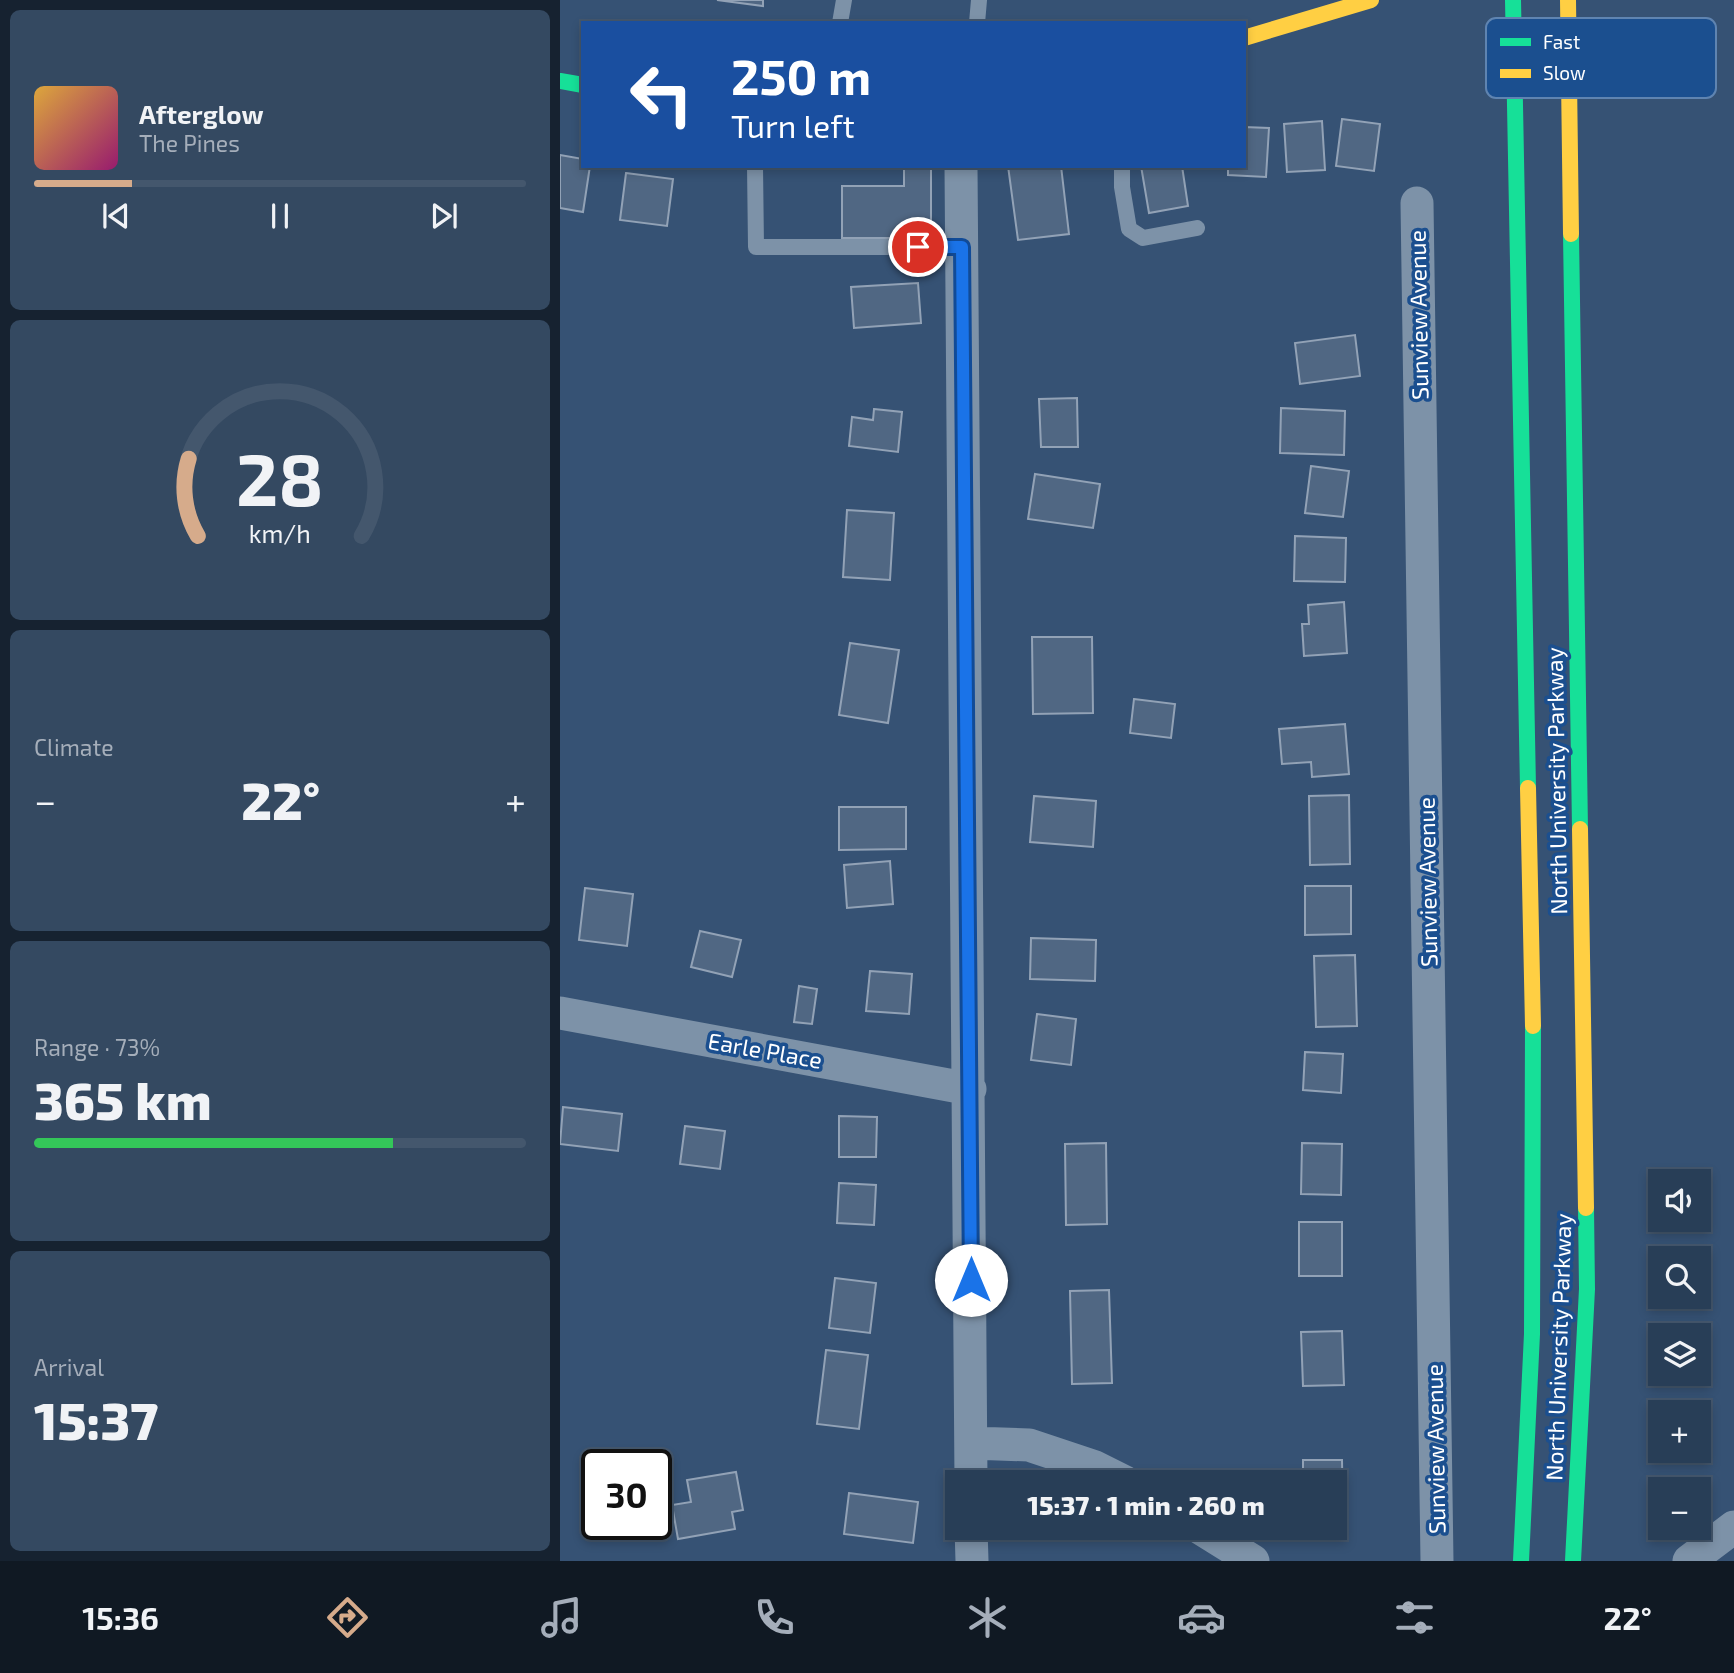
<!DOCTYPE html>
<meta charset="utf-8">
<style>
:root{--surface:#283e57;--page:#344961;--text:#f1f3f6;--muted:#a5aeba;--line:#44576d;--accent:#d6ab8b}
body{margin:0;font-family:"Exo 2",sans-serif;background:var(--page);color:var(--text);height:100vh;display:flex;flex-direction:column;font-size:26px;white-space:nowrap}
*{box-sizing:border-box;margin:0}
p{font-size:23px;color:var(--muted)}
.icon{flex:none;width:38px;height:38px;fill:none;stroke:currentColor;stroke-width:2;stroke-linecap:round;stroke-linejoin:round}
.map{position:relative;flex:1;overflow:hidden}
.drawer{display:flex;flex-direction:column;gap:10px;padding:10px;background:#162230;width:560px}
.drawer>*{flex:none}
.top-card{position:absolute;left:21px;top:21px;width:665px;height:147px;border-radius:0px;box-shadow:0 4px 10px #0003,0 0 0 2px var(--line);background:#1a4fa0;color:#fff;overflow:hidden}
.buttons{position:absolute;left:1088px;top:1169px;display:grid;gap:14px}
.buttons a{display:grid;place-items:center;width:63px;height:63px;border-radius:0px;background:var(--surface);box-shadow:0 4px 10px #0003,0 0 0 2px var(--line);font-size:35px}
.speed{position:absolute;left:21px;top:1449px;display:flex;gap:14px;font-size:35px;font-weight:700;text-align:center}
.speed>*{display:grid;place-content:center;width:91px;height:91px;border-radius:50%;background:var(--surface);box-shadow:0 4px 10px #0003,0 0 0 2px var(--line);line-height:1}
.speed .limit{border:4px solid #111;border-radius:10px;background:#fff;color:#111}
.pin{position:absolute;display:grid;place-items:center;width:60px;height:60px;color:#fff;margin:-30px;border:4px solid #fff;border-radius:50%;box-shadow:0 2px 7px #0007}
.me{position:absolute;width:77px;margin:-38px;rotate:0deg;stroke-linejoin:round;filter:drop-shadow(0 0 5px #0008)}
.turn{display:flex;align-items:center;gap:24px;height:147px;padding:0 35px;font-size:32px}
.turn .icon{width:91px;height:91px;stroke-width:2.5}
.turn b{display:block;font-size:49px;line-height:60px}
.big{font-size:52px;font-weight:800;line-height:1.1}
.drawer .tile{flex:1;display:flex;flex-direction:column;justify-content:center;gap:10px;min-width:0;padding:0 24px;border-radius:10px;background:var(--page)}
.drawer .dial{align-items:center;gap:0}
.dial svg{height:182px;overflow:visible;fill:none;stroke:var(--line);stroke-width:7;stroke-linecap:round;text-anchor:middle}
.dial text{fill:var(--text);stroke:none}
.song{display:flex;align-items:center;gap:21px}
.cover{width:84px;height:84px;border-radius:10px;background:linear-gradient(135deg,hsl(40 70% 55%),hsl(320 70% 35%))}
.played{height:7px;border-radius:4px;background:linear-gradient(90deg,var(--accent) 20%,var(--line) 20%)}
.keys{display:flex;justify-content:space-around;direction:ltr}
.heat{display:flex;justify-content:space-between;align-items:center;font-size:38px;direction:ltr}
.charge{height:10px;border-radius:5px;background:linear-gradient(90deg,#34c759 73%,var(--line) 0)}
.trip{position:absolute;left:385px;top:1470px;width:402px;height:70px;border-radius:0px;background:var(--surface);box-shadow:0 4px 10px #0003,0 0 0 2px var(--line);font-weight:800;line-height:70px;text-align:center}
.menu{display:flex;height:112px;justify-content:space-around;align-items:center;background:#101923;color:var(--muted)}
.menu .icon{width:49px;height:49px}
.menu .active{color:var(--accent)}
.menu b{font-size:32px;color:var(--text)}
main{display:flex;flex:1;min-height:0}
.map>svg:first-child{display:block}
.building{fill:#506783;stroke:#92a2b6;stroke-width:2}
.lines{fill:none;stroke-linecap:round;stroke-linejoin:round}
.lane{stroke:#7d92a8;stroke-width:16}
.street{stroke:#7d92a8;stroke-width:33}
.fast{stroke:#16e098;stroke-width:16}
.slow{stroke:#ffcf43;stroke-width:16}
.route-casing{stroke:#114b97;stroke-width:18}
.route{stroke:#1a73e8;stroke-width:12}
.labels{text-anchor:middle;stroke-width:7;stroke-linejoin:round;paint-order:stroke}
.street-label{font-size:23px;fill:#fff;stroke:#1b4f8f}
.key{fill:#1b4f8f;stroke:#5f84b1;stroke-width:2}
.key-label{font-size:19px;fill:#fff}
</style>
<main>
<section class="drawer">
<div class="tile">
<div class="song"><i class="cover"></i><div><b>Afterglow</b><p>The Pines</p></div></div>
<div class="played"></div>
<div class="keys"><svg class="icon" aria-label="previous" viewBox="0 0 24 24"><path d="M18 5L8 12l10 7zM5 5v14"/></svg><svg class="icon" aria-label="pause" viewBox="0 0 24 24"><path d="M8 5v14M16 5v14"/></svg><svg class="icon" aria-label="next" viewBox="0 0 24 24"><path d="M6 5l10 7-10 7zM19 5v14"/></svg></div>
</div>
<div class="tile dial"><svg viewBox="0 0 100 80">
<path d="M14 69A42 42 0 1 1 86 69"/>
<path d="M14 69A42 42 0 0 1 10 35" stroke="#d6ab8b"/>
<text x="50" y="56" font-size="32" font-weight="700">28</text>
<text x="50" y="72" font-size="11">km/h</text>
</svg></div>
<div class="tile"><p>Climate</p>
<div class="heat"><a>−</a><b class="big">22°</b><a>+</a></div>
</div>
<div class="tile"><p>Range · 73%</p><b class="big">365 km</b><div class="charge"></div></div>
<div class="tile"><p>Arrival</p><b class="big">15:37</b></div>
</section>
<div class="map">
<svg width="1174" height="1561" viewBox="0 0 1174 1561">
<rect width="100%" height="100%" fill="#365274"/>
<path class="building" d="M157,0H203V6Z
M782,119L820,124L814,171L776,166Z
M762,121L765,170L727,172L724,124Z
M684,127L709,128L706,177L668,175V166H684Z
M0,155L23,159V166H30L23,212L0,208Z
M344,166H371V238H282V186H344Z
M448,166H501L509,234L458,240Z
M581,166H622L628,206L589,213Z
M66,173L113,179L107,226L60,220Z
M358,283L361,323L294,328L291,287Z
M795,335L800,376L740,384L735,343Z
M517,398L518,447H481L479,399Z
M721,408L785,411L784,455L720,453Z
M314,409L342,412L338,452L289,446L292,417L313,420Z
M751,466L789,471L783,517L745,513Z
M475,474L540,484L533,528L468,519Z
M287,510L334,513L330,580L283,577Z
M735,536L786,538L785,582L734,581Z
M784,602L787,653L744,656L742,624H749L748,605Z
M472,637H532L533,713L473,714Z
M290,643L339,650L328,723L279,715Z
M574,699L615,704L611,738L570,733Z
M785,724L789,774L752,777L751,762L722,764L719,729Z
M789,795L790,864L750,865L749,796Z
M474,796L536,801L533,847L470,842Z
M279,807H346V849L279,850Z
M330,861L333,904L287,908L284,865Z
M745,886H791V934L745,935Z
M25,888L73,894L67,946L19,940Z
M140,931L181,940L172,977L131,967Z
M471,938L536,940L535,981L470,979Z
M795,955L797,1026L756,1027L754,956Z
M310,971L352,974L349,1014L306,1011Z
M239,986L257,989L252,1024L234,1022Z
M477,1014L516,1019L511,1065L471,1060Z
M745,1052L783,1054L781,1093L743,1090Z
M3,1107L62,1114L58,1151L0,1144Z
M279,1116L317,1117L316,1157H279Z
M125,1126L165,1131L160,1169L120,1164Z
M546,1143L547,1224L506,1225L505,1144Z
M742,1143L782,1144L781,1195L741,1194Z
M279,1183L316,1185L314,1225L277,1223Z
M739,1222H782V1276H739Z
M275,1278L316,1283L310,1333L269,1328Z
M549,1290L552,1383L512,1384L510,1291Z
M782,1331L784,1385L743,1386L741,1332Z
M266,1350L308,1355L299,1429L257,1424Z
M743,1460H782L783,1516H775V1482H743Z
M176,1472L183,1510L172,1512L175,1529L118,1539L112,1505L131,1502L127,1480Z
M289,1493L358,1502L353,1543L284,1534Z"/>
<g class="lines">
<path class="lane" d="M280,23L284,0
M417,23L419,0
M195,166L196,247H402
M562,166V187L569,229L583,238L637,228"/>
<path class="street" d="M401,166L411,1482
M857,203L877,1561
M0,1013L410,1089
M411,1443L469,1445L535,1467L565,1482
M411,1528L412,1561
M640,1528L693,1561
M1129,1561L1174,1527"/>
<path class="fast" d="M953,0L968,788
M0,81L23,85
M1011,234L1020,829
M961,1561L972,1334L973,1026
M1013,1561L1027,1289L1026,1208"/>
<path class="slow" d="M1008,0L1011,234
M684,38L811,0
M968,788L973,1026
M1020,829L1026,1208"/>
</g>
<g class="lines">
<g class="route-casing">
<path id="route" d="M358,247H402L411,1280"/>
</g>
<use href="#route" class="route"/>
</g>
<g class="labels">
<g class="street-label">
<text transform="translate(859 315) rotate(-91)" y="8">Sunview Avenue</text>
<text transform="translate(997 781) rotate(-91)" y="8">North University Parkway</text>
<text transform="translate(868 882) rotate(-91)" y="8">Sunview Avenue</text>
<text transform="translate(205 1051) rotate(10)" y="8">Earle Place</text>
<text transform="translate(999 1347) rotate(-88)" y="8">North University Parkway</text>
<text transform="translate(876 1449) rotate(-91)" y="8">Sunview Avenue</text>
</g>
</g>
<rect x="926" y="18" width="230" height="80" rx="10" class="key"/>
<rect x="940" y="38" width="31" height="8" fill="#16e098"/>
<rect x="940" y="69" width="31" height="9" fill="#ffcf43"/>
<g class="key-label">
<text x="983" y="49">Fast</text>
<text x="983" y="80">Slow</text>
</g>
</svg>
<div class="buttons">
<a><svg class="icon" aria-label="sound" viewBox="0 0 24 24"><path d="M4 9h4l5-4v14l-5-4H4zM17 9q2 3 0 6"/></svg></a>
<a><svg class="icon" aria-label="search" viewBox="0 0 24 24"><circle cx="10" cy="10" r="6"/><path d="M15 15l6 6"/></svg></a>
<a><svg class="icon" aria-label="layers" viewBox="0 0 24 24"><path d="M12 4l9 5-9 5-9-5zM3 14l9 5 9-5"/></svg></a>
<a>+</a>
<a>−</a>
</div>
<div class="speed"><div class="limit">30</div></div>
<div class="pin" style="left:358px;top:247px;background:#d93025"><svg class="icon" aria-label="arrive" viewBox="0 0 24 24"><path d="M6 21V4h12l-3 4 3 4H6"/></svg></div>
<svg class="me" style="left:411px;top:1280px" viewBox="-20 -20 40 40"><circle r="19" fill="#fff"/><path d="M0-13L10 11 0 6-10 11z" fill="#1a73e8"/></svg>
<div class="trip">15:37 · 1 min · 260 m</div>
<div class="top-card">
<div class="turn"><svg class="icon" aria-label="left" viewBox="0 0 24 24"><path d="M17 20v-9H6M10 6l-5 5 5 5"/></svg><div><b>250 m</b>Turn left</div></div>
</div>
</div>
</main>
<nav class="menu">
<b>15:36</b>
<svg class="icon active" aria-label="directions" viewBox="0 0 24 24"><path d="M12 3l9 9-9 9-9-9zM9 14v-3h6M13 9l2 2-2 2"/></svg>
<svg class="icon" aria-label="music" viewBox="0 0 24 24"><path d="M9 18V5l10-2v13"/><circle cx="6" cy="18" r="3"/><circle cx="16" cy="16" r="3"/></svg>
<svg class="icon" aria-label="phone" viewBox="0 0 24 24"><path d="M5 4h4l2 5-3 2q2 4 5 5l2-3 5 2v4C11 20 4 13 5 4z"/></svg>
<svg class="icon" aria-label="climate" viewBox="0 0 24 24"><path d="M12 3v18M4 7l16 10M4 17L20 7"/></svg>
<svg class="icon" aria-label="car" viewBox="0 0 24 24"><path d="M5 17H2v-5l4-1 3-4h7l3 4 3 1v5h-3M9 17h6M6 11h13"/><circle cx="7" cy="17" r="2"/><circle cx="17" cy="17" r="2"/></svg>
<svg class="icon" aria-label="filters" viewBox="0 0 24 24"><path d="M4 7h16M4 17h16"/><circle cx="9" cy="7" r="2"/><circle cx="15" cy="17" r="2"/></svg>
<b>22°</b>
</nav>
